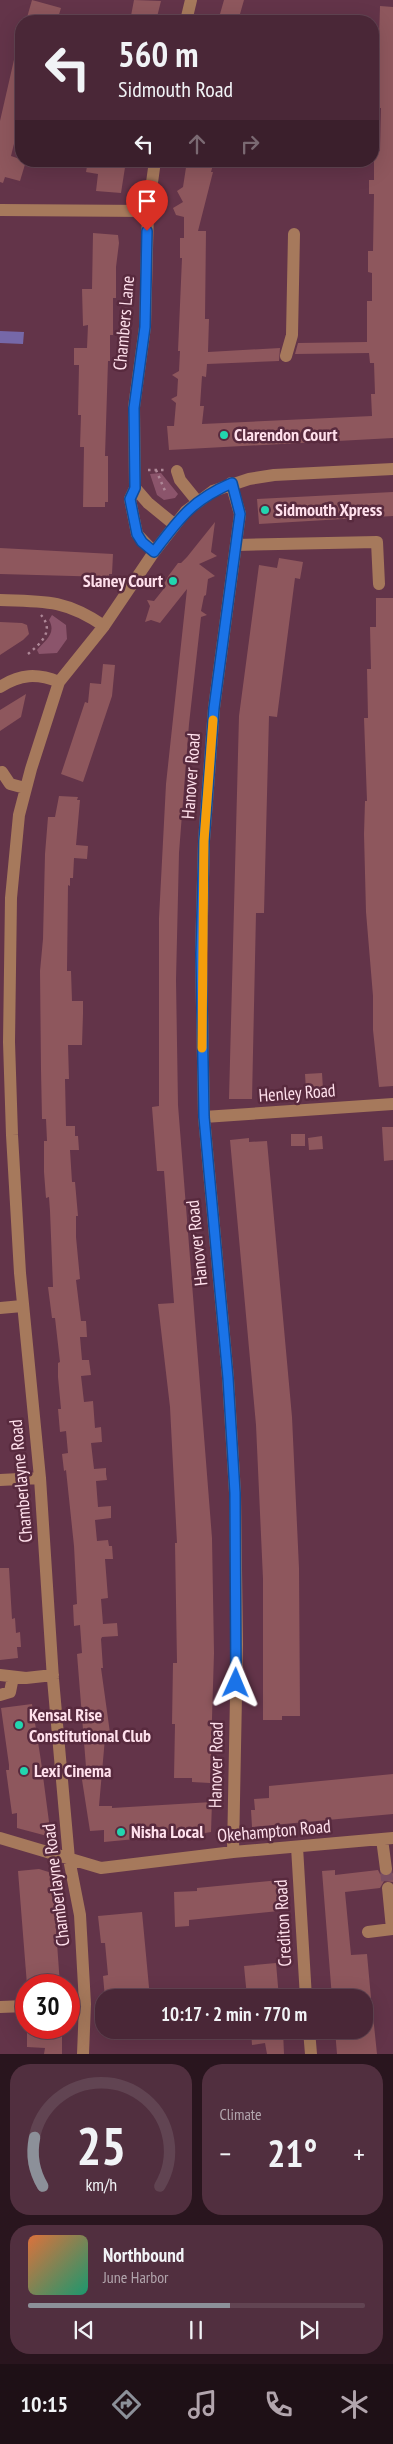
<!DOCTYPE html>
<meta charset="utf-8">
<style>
:root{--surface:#4a2737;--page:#512f3f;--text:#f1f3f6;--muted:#b2a5ad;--line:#614452;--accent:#8c9099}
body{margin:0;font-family:"PT Sans Narrow",sans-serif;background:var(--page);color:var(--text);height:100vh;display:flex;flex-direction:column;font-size:19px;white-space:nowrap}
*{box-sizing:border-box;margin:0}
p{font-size:16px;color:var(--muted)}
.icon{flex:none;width:28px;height:28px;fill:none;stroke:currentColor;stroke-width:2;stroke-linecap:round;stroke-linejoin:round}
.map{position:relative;height:2054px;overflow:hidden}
.sheet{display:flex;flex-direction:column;gap:10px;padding:10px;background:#29151e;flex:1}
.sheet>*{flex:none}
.top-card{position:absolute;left:15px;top:15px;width:364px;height:152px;border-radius:20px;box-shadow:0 5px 20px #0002,0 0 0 1px var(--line);background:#4a2737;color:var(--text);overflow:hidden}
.speed{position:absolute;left:15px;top:1974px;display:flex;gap:10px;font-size:25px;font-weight:700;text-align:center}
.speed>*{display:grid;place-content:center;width:65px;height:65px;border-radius:50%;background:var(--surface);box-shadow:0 5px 20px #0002,0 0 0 1px var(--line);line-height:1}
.speed .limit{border:8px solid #d22;background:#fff;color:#111}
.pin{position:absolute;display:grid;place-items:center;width:42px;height:42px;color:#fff;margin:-51px -21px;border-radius:50% 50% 50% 0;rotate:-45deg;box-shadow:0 0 5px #0007}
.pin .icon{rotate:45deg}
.me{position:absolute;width:55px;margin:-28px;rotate:1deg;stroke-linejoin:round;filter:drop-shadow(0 0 4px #0008)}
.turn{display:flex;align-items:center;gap:18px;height:105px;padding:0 20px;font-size:22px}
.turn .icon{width:65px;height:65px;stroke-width:2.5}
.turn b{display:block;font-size:35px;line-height:42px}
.lanes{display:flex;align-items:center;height:48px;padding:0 20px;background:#0003;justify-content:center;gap:25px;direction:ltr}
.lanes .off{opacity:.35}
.big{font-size:38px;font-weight:700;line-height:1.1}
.sheet .card{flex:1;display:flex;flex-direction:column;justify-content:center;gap:8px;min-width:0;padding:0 18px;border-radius:20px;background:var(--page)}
.sheet .dial{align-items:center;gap:0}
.dial svg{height:130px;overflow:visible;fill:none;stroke:var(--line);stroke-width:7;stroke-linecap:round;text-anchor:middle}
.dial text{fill:var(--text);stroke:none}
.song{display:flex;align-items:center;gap:15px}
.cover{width:60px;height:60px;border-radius:8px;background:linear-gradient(135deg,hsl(20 70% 55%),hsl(160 70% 35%))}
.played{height:5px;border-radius:2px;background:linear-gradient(90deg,var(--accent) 60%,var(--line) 60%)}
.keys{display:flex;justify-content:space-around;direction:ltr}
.heat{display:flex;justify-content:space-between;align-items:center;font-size:28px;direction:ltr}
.sheet .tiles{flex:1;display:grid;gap:10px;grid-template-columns:1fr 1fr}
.card:last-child{grid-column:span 2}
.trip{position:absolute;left:95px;top:1989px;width:278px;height:50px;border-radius:20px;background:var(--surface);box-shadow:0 5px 20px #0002,0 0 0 1px var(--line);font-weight:700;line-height:50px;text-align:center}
.tab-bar{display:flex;height:80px;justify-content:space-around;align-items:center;background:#1e1016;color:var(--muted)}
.tab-bar .icon{width:35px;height:35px}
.tab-bar .selected{color:var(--accent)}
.tab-bar b{font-size:22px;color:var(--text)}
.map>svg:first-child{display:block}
.green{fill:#8b546b}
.water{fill:#7668a8}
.building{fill:#8e575d}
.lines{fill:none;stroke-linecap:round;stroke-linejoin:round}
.minor-tunnel{stroke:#7a4e61;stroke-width:12;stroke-dasharray:12 6;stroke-linecap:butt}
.path{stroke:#ae8797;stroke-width:2.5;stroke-dasharray:2.5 4;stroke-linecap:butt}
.minor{stroke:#a6795c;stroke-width:12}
.route-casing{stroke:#114b97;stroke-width:12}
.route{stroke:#1a73e8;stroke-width:9}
.slow{stroke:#f59e0b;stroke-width:9}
.poi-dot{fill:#22d5af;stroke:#582a3e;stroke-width:2}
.labels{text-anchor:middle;stroke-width:5;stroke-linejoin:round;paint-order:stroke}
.street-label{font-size:18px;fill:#ffe0ec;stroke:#582a3e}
.poi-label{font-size:18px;font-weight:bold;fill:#ffe0ec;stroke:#582a3e;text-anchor:start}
</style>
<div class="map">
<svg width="393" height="2054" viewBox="0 0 393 2054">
<rect width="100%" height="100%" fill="#633449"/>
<path class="green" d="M161,473L178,494L175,498L164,500L157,495L150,474Z
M52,615L66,625L67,639L57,653L39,654L37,650C44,641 57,634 49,620Z"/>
<path class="water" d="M0,331L24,332L23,344L0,343Z"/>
<path class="building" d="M32,0L61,8L57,21H26Z
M134,0L161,1L156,21H130Z
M224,0H244L238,21H218Z
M380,6L393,7V438L169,450L167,426H174L176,403L171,399L177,396L178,379L172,375L179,371L180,351H178L182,258H180V238H184V217L176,215L173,208L183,202L177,191L183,187L187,161H214L211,172H213L198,231H206L205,319H209L208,352L280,348L279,361L207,364L206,377L202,376L200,406H204L202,424L372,416L371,394H375L374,363H370L369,353L295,354L298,343L367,342V301H372V273L368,272V251H373L374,194H369V180H374V151H380L381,108H377V39H379Z
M16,51L21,52V115L11,156L26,161L20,181L5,177L3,183L0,182V121Z
M88,161H126L121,193L96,191L98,174L86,172Z
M93,233L118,235L119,243L116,267V298H113V335H110V361H108L105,456H108V502H105V507H83L84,447H80L81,415H78L79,365H74V348H87L88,325L83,326L82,289H92Z
M393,492V516L259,524L257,499Z
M215,522L211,552L217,556L199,564L215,576L208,579L206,595L204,596L201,611L207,615L201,617L189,724L179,853L176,980L178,1105L212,1538L214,1653L210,1783L192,1782V1778H174L175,1724H172L173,1663H177L175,1543H177L170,1407L158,1304L174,1303L164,1171H157L152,1107L159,1106V918L166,784L187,589L160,623L151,620L145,622L150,606L147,600L154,601L166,586L164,584L169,575L178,563H181L187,557Z
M0,548L113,554L112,574H109V577L0,574Z
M279,558L303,562L300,579L295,578L277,717L269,716L264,913H256L252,1099H229L239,716L259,565L277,568Z
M376,598H393V1086L379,1087L373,1030V996L366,912L364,834L365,801H367L364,718H368L367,669H371L370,627H376Z
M0,622L22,623L27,625L29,634L23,640L0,655Z
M103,664L115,665L112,696L83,782L61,774L85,702L88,703L90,683L101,684Z
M26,694L21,717L0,731V710Z
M59,796L78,797L77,800H80L76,845L88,846L87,859L74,858L73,878H70V886L68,885L67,971H71L72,1001H83V1014L82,1045H68L69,1079H65L66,1126H75V1136H78L79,1150H70L72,1182H75L78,1216H76V1237L80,1279L76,1280L81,1321H86L87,1337H80L82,1360H89L91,1375L81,1376L84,1402L93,1401L95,1428L101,1427L102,1442L91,1443L94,1469L106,1468V1474L107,1480L96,1481L98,1507L111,1506V1518L95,1520L97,1541L108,1540L109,1546H112L113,1559H105L108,1598L101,1599L103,1624L117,1623L118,1636L102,1637L101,1639L103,1668H101L110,1733H108V1738H105L99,1806H112V1808L212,1802L211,1832L199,1834V1833L104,1842V1830L90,1831L80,1767H86L77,1654L82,1653L80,1625L74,1626L73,1605L77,1604L74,1546L66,1470L64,1471L62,1454L68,1453L66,1431L60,1432L58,1409H61L58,1377V1363L60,1362L55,1318H52L48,1287H53L50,1211L49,1197L46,1198L44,1172V1141H47L46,1119H42L41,1070L40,971L43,939L45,854L48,817H55Z
M322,1073L323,1089L306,1090L305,1074Z
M382,1127H393V1160L384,1161Z
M291,1134H305V1146H291Z
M322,1136L323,1149L309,1150L308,1138Z
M249,1138V1142L267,1141L292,1417L299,1568L300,1716H282V1720H263V1579L256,1425L230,1140Z
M0,1568H9L12,1619L15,1618L16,1633L20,1632L21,1647H17L18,1658L0,1660Z
M32,1704L41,1761L51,1837L17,1828V1813L12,1814L6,1770H9V1765L1,1708Z
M393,1774V1814L252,1827L251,1810H255L254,1799L269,1798V1786Z
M39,1869L52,1873L60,1985H27L18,1871Z
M335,1870V1875L378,1870L380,1874L387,1877L393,1873V1882L384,1881L380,1888L345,1892L351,1955L367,1954L371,1998H332L322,1871Z
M280,1880L282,1896H278L279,1911L189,1920V1926L175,1927L174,1892L197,1891V1888Z
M142,1912L150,1998H105L103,1976L108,1975L105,1943H101L98,1916Z
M276,1963L279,1998H263V1996L247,1997L244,1966Z
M364,2006H372L377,2054H337L335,2030H364Z
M45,2028H62V2054H44L45,2048L27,2047V2030H45Z
M251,2030H283L284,2054H267L265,2043L252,2045Z"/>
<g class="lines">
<path class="minor-tunnel" d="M386,1869L388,1888"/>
<path class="path" d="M148,470H165
M156,470L166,493
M28,654C41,643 55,631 41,615"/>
<path class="minor" d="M186,21L191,0
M0,210L148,211
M286,356L292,335L294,234
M177,471L180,480L197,501
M231,483L240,514L214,708L204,841L201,954L204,1117L228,1378L235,1493L237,1644L233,1852
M135,488L148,503L175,525
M236,545L377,542L379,584
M154,552L137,534L130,499L135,488L134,407L145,327L148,211L155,161
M0,600C45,601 66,600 104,626
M0,687C20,674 37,673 59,682
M2,772L10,784L25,788
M204,1117L393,1104
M0,1308L22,1306
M0,1480L40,1478
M0,1675L26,1678L53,1675
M0,1695L10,1692L13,1677
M0,1838L101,1868L233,1852L393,1838
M382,1839L386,1869
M297,1847L306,1998
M368,1932L392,1929L388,1888
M69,2005L85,2004
M0,2007L26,2006
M309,2030L311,2054
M83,2054L85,2004L80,1915L69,1859L53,1679L40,1478L20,1273L12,1135L9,1042L11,898L19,815L31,769L59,682L104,626L154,552L186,511L213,491L249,479L274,475L393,469"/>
</g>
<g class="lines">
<g class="route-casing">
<path id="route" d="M147,231L145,327L134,408L135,488L130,499L137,534L142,542L154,552C179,519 192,500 232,483L240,514L214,708L204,841L201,954L204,1117L228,1378L235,1493L236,1683"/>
</g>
<use href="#route" class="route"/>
<path class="slow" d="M202,1048L204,841L213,720"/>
</g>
<g class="poi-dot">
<circle cx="224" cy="435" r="5"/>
<circle cx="265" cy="510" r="5"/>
<circle cx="173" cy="581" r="5"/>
<circle cx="19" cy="1725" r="5"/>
<circle cx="24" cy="1771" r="5"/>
<circle cx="121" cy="1832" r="5"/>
</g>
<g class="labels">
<g class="street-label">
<text transform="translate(124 323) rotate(-85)" y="6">Chambers Lane</text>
<text transform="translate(191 776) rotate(-86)" y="6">Hanover Road</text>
<text transform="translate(297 1093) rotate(-4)" y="6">Henley Road</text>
<text transform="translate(197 1243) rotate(-96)" y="6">Hanover Road</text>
<text transform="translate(21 1481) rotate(-95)" y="6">Chamberlayne Road</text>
<text transform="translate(216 1765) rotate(-89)" y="6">Hanover Road</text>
<text transform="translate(274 1831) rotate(-5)" y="6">Okehampton Road</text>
<text transform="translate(56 1885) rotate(-97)" y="6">Chamberlayne Road</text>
<text transform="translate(283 1923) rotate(-93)" y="6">Crediton Road</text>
</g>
<g class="poi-label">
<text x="234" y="441">Clarendon Court</text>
<text x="275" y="516">Sidmouth Xpress</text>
<text x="163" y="587" text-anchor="end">Slaney Court</text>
<text x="29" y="1721">Kensal Rise<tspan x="29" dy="21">Constitutional Club</tspan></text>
<text x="34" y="1777">Lexi Cinema</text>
<text x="131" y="1838">Nisha Local</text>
</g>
</g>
</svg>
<div class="speed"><div class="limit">30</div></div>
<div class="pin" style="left:147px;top:231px;background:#d93025"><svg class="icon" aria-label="arrive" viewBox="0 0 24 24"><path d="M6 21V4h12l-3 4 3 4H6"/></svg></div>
<svg class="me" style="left:236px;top:1683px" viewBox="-20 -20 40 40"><path d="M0-17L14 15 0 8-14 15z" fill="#1a73e8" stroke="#fff" stroke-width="4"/></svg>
<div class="trip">10:17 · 2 min · 770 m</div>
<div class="top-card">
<div class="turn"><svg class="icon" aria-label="left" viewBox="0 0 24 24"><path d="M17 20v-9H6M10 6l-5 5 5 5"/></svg><div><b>560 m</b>Sidmouth Road</div></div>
<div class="lanes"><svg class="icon" aria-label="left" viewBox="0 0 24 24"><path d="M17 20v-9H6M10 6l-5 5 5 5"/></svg><svg class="icon off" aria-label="ahead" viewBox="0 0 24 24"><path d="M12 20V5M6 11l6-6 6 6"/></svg><svg class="icon off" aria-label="right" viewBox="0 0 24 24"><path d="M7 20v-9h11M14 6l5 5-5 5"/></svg></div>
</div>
</div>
<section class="sheet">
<div class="tiles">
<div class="card dial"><svg viewBox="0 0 100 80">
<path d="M14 69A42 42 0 1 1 86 69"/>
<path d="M14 69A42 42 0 0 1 9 39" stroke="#8c9099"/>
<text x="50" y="56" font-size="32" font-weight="700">25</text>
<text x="50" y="72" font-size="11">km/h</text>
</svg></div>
<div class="card"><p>Climate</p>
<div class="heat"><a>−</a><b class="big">21°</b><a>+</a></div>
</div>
<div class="card">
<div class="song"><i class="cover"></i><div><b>Northbound</b><p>June Harbor</p></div></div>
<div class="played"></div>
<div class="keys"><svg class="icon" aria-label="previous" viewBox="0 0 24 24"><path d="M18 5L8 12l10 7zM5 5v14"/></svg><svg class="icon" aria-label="pause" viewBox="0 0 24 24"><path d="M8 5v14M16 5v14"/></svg><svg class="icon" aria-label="next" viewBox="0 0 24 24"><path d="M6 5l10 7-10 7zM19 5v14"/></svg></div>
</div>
</div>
</section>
<nav class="tab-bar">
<b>10:15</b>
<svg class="icon selected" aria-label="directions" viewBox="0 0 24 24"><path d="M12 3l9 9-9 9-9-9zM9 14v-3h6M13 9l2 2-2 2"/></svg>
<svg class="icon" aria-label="music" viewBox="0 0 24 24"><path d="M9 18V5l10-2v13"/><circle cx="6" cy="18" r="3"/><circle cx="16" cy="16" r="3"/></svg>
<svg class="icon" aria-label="phone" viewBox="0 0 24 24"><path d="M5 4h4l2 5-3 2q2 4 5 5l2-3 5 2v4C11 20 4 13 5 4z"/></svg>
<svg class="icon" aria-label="climate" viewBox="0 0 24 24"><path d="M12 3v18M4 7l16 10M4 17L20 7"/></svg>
</nav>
